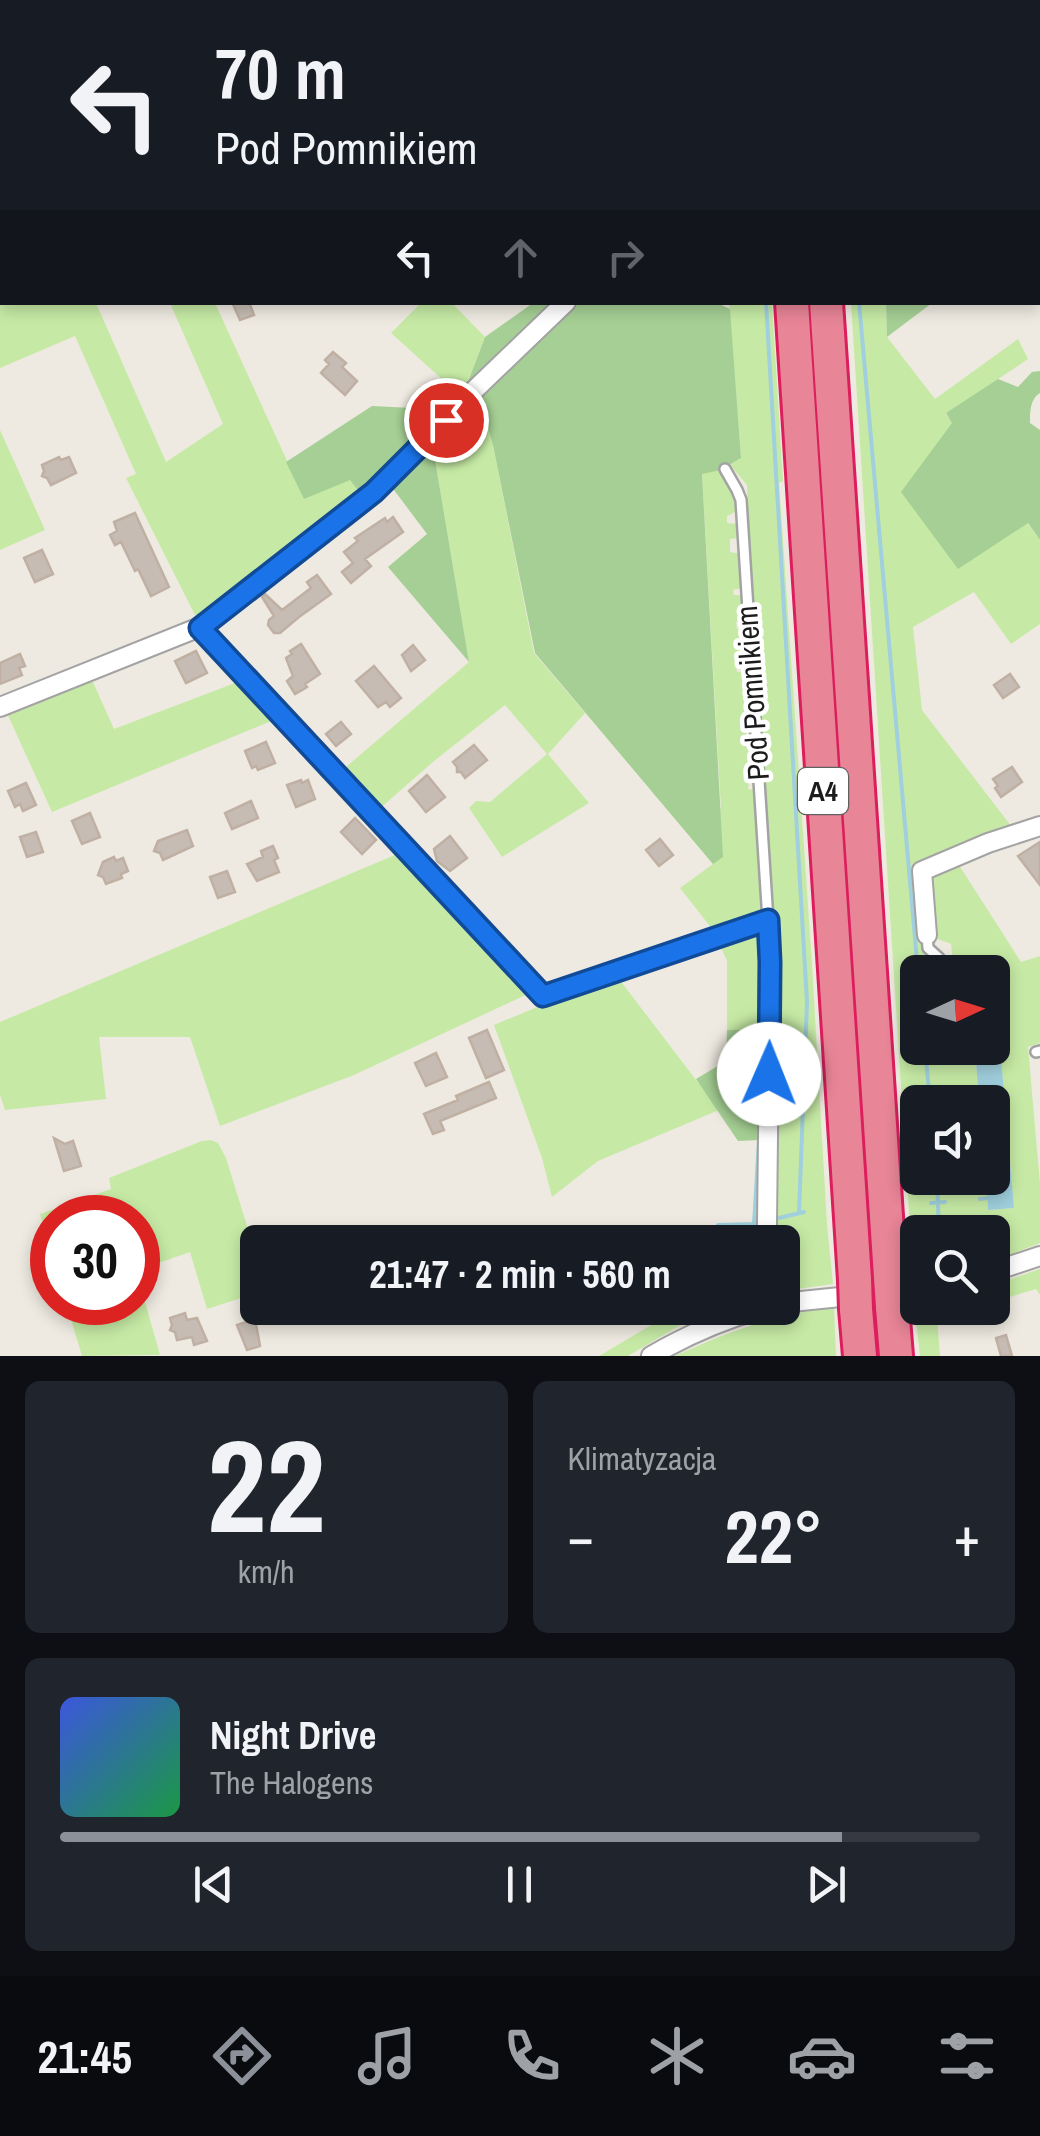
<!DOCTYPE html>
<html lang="pl">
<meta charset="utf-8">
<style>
:root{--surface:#171b24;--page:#20242c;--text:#f1f3f6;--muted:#9ea1a6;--line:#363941;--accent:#8c9099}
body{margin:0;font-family:"Archivo Narrow",sans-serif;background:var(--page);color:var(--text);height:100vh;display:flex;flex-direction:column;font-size:38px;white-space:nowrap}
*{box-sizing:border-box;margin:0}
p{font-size:32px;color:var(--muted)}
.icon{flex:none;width:55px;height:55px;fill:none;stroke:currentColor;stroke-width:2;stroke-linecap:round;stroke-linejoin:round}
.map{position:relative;height:1356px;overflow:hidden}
.drawer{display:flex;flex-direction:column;gap:25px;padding:25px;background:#0d0f14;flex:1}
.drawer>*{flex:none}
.banner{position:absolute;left:0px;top:0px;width:1040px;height:305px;box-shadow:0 5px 15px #0003;background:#171b24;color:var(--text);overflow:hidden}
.needle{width:65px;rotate:86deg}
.tools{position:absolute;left:900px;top:955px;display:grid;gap:20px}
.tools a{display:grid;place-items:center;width:110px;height:110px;border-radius:15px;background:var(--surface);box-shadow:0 5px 15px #0003;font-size:50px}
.speed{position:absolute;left:30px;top:1195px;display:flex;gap:20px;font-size:50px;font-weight:700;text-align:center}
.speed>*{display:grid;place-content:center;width:130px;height:130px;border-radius:50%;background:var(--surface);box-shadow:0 5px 15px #0003;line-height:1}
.speed .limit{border:15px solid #d22;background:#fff;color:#111}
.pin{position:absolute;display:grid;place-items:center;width:85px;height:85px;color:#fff;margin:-42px;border:5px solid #fff;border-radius:50%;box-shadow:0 2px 10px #0007}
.me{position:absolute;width:110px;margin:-55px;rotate:1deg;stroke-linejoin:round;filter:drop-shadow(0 0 8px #0008)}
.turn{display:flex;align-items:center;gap:35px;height:210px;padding:0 50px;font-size:45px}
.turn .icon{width:130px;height:130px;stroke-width:2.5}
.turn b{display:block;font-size:70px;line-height:85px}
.lanes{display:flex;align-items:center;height:95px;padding:0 50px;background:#0003;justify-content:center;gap:50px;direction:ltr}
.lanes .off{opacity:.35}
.big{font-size:75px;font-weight:700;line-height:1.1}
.drawer .widget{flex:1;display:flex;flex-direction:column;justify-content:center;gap:15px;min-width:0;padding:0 35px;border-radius:15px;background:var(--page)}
.drawer .dial{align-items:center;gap:0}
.dial b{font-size:130px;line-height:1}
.song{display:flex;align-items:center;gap:30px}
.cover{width:120px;height:120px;border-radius:15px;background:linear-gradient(135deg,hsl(230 70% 55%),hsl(140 70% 35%))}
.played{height:10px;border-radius:5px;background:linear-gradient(90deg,var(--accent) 85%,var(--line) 85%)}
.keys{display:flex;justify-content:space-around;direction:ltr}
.heat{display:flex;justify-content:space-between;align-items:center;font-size:55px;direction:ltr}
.drawer .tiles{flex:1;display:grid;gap:25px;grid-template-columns:1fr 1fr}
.widget:last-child{grid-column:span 2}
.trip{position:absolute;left:240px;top:1225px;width:560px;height:100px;border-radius:15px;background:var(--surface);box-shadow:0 5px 15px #0003;font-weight:700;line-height:100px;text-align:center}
.tabs{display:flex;height:160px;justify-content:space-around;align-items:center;background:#090b0e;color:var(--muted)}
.tabs .icon{width:70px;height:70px}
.tabs .current{color:var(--accent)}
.tabs b{font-size:45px;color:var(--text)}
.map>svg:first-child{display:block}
.grass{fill:#c6eaa5;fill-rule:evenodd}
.forest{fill:#a5cf94}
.water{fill:#a0cfdd}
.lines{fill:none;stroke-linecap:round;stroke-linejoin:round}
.stream{stroke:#a0cfdd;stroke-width:4}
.building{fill:#c6bcb4;stroke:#c0b0a3;stroke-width:2.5}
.service-casing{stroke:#a3a3a3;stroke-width:14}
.minor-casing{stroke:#a3a3a3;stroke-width:22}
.motorway-casing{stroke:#dc1e5d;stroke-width:38}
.service{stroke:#fff;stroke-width:9}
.minor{stroke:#fff;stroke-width:18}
.motorway{stroke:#e88597;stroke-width:32}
.motorway-bridge-casing{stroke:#dc1e5d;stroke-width:38;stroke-linecap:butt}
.motorway-bridge{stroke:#e88597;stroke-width:32}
.route-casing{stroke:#114b97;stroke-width:25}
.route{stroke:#1a73e8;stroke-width:18}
.labels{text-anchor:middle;stroke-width:9;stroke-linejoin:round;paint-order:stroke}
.shield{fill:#fff;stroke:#606060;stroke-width:2.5}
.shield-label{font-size:28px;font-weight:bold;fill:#1c1c1c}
.street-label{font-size:30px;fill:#1c1c1c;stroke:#fff}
</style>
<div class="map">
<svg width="1040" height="1356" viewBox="0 0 1040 1356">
<rect width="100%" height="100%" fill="#eeeae1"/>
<path class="grass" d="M0,82L2,88V302L96,303L166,462L223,424L170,303H215L304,498L350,479L361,494L197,619L126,478L136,474L75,336L0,368Z
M451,302L485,337L466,387L444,381L391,333L421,303Z
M729,303H772L783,481L779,483L812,964L827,1225L833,1284L783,1291L782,1242H772L778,941L773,902L760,727L749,558L747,485L730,465L741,458Z
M851,303H886L887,337L935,399L1018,339L1028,359L946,414L1040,540V624L1011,644L974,592L913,627L922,710L1015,831L917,867L925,967L930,972L954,970L951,944L932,937L927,872L957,862L1021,962L1040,956V1043L1028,1047L1040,1184V1243L993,1261L992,1232H918L917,1275H913ZM918,972H992L1014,1208L988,1210L986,1178H918V1102H979L975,1048H918Z
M478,393L493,445L534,653L585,713L548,754L589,803L502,857L469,808L476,801L490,802L547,754L505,705L434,761L377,811L340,772L469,662L432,442Z
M0,430L45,530L0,550Z
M721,470C729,484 737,495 737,511L727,516V523L738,524L739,538L730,539V552L741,554L742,588L733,590L734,595H743L744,621L736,622L737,629H745L747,664L736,666L737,672L748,671L744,706L747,747L754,766L755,782L749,783L748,789L756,790L763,910L760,917L716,934L680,888L713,864L649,788L721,809L702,473Z
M92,680L114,729L243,680L276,719L52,812L6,711Z
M402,852L532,992L354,1075L220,1126L190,1037H99L106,1099L5,1110L0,1095V1022Z
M756,932L765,939L758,1242H752L759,1140L760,1031L727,1030V961L718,941Z
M619,979L719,1110L598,1161L552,1197L542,1158L494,1025L564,996Z
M211,1140L218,1143L226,1158L257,1258V1293L207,1309L190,1252L138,1270V1218H52V1256L40,1214L111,1189L109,1178L202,1141Z
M1040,1269V1295L1036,1289L993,1302V1285Z
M138,1277L160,1355L82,1356L66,1303L138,1302Z
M914,1303H917L918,1308H973L937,1317L940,1356H920Z
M680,1308H727L682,1324L628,1356H599Z
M834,1308L836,1356H675C727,1332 777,1313 834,1308Z"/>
<path class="forest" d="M385,0H636L639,2H387Z
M715,302L730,309L741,458L721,470L702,474L723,857L713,864L535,653L493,445L478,393L570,312L577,303Z
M886,302H932V303L887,337Z
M533,303H553L537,317V322L466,387L485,337Z
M1040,371V393C1030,399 1030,412 1030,423L1040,430V540L1028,523L958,569L901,492L952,423L946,413L998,379L1018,387L1032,372Z
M448,394L456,402L430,430L469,662L388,567L427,534L391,486L361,494L350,480L304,499L286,462L372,406L413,408Z
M727,1030H760L759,1140L738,1141L696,1079L726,1061Z"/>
<path class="water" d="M995,989L1014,1208L988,1210L986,1178H992V1102H979L975,1048H992L993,990Z"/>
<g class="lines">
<path class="stream" d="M726,0L727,2
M703,2L704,0
M766,302L807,1002L799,1213
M859,302L918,972
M925,1048L930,1102
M937,1178L939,1232
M980,1199L987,1198
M931,1203L945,1202
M779,1218L804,1212
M718,1225L756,1224
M753,1242L759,1140L760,939"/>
</g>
<path class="building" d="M232,302H249L254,315L240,320Z
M333,352L346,363L342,367L357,381L345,395L321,373L329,364L325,360Z
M59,457L61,460L69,457L76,473L51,485L47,478L42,476L44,471L42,465Z
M135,513L169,587L151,596L138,569L135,571L121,542L115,545L110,535L117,531L114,522Z
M393,517L403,532L365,559L371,566L351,583L342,572L353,563L344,552L358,541L355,538L385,518L387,522Z
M42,550L53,574L35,582L24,558Z
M317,575L331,594L299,617L280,633H274L268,625L269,620L274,616L262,597L265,594L282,610L311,588L307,582Z
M301,644L320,674L305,684L307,687L295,694L287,681L293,676L286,658L292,654L290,651Z
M413,645L425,660L411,671L402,655Z
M196,651L207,673L186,683L175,661Z
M20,654L25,666L19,668L22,675L0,684V663Z
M374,666L401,698L390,707L386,702L378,707L356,681Z
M1010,674L1019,687L1003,698L994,685Z
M341,722L351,734L336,746L326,734Z
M266,742L275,763L258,770L256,766L252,768L245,751Z
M474,745L487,760L465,778L461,772H457V767L453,762Z
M1012,767L1022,782L1001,797L995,788L998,786L993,779Z
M427,775L445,797L426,812L409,791Z
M301,780L302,783L308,780L315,799L296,807L287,785Z
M26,783L36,805L23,811L20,804L15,807L8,791Z
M251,801L258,818L232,829L225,813Z
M90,813L100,837L82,844L72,821Z
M355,818L376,840L362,854L341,832Z
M187,830L193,846L163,860L160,853L154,851L158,841Z
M36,832L43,852L27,857L20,837Z
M450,836L467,858L450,871L437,861L434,849Z
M660,839L673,855L659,866L646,850Z
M1040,842V885L1018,856Z
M273,846L278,858L274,860L279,872L257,881L247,864L263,857L261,851Z
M114,857L116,861L123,858L128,871L121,874L122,878L106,884L103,877L98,875L103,862Z
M227,871L235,892L218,898L210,877Z
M487,1030L504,1070L486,1078L469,1038Z
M436,1053L447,1077L426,1086L415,1063Z
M489,1082L496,1098L440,1121L444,1130L433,1134L424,1114L458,1100L456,1096Z
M54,1138L65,1144L73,1141L81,1166L64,1171Z
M185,1313L187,1320L197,1318L207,1341L194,1345L192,1337L177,1340L175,1332L170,1330L172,1325L170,1318Z
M255,1319L260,1346L247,1350L237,1325Z
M1006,1335L1012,1356H1001L996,1338Z"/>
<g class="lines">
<g class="service-casing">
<path id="service" d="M962,0L963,2
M725,469L737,490L741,500L768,921
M927,935L928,948L939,958
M1036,1052L1040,1051"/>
</g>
<g class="minor-casing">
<path id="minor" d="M691,2L692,0
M200,627L543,996L768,921L770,962L767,1224L765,1242
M0,707L200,627L374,493L426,442L466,398L566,302
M927,935L922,871L988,843L1040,826
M992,1272L1040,1256
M782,1303L918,1289
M651,1356C687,1335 724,1319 764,1308"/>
</g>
<g class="motorway-casing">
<path id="motorway" d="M772,0V2
M806,0V2
M792,302L855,1280
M826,302L890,1277
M892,1307L896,1356
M856,1309L860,1356"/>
</g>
<use href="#service" class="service"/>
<use href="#minor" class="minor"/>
<use href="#motorway" class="motorway"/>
<g class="motorway-bridge-casing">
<path id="motorway-bridge" d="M890,1277L892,1307
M855,1280L856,1309"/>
</g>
<use href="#motorway-bridge" class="motorway-bridge"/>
</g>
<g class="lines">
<g class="route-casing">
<path id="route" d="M446,420L374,492L200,628L543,996L768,920L770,962L769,1074"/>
</g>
<use href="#route" class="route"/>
</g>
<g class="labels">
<rect class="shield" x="798" y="768" width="50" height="46" rx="8"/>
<g class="shield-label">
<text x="823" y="801">A4</text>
</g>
<g class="street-label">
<text transform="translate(753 693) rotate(-94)" y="10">Pod Pomnikiem</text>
</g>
</g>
</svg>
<div class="tools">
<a><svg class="needle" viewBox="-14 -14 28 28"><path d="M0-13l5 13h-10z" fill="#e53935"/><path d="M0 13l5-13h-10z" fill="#9ea1a6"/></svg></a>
<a><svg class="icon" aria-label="sound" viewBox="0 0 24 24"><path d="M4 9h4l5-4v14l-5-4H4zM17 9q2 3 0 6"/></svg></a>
<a><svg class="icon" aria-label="search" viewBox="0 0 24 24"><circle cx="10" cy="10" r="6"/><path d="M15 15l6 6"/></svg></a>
</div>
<div class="speed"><div class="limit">30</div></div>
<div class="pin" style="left:446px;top:420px;background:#d93025"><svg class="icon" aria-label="arrive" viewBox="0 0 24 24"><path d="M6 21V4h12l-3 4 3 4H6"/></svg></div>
<svg class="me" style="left:769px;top:1074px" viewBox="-20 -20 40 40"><circle r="19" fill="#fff"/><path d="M0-13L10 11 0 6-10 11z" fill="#1a73e8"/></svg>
<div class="trip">21:47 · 2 min · 560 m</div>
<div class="banner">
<div class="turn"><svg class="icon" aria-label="left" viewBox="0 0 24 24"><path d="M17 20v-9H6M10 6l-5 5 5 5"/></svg><div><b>70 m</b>Pod Pomnikiem</div></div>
<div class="lanes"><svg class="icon" aria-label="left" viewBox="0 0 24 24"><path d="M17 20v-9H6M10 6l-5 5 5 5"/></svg><svg class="icon off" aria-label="ahead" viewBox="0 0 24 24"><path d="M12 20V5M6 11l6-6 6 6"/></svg><svg class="icon off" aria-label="right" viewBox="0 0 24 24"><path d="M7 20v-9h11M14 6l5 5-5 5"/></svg></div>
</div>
</div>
<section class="drawer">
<div class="tiles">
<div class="widget dial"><b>22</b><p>km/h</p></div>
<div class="widget"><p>Klimatyzacja</p>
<div class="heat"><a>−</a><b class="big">22°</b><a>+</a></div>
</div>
<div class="widget">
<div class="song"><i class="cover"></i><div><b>Night Drive</b><p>The Halogens</p></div></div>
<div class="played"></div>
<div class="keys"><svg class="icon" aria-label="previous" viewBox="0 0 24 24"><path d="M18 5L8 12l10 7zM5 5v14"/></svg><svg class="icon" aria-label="pause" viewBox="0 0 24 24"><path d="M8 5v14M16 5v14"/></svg><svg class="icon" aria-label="next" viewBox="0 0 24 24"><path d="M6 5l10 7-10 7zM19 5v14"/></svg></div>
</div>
</div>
</section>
<nav class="tabs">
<b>21:45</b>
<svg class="icon current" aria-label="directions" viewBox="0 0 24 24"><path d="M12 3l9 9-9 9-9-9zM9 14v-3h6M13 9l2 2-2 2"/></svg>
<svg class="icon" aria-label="music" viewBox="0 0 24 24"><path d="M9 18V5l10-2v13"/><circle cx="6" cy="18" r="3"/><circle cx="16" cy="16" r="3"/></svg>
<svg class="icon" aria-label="phone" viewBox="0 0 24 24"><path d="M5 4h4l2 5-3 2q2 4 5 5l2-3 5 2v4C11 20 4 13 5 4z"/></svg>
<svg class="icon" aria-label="climate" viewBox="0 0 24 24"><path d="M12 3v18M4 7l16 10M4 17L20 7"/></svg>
<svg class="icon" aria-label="car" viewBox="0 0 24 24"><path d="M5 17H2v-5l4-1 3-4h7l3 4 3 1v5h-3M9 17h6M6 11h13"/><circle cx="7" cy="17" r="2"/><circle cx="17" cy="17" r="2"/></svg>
<svg class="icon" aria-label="filters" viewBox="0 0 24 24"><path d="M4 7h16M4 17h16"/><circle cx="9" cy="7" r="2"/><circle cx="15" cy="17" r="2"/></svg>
</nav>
